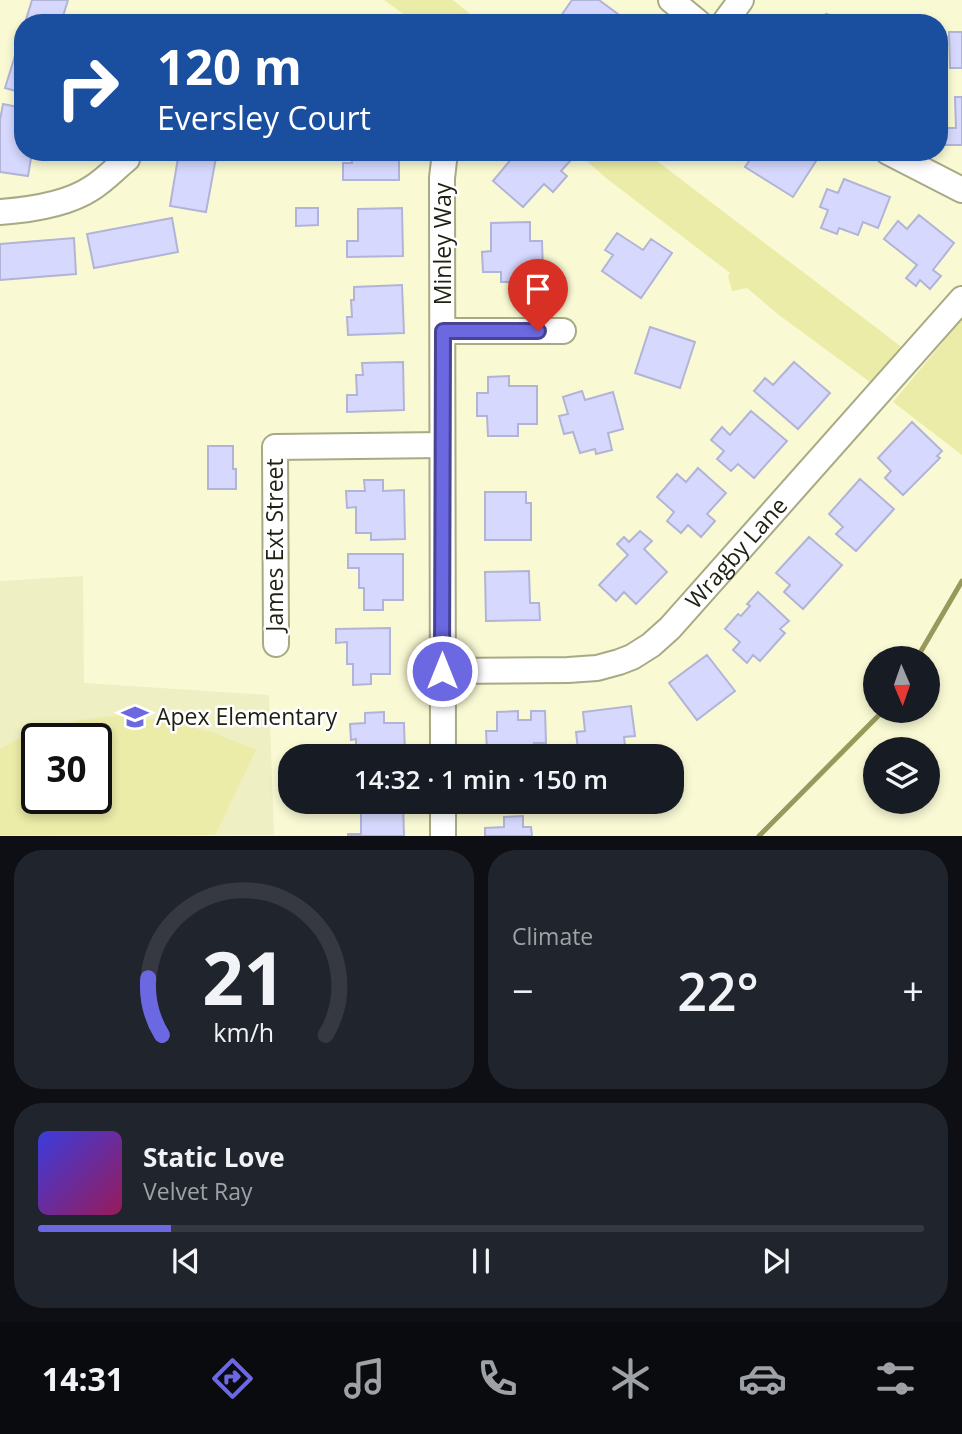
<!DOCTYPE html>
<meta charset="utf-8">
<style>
:root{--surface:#171b24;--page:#20242c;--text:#f1f3f6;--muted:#9ea1a6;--line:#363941;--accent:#6c68e2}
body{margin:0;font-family:"Open Sans",sans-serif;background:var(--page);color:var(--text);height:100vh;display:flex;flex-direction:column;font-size:26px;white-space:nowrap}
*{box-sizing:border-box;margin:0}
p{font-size:23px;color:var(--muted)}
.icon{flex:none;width:38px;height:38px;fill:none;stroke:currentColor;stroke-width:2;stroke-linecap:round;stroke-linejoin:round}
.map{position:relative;height:836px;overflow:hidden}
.sheet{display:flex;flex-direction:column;gap:14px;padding:14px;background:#0d0f14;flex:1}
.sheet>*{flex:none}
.guide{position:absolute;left:14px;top:14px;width:934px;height:147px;border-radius:28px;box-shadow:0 4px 10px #0003;background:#1a4fa0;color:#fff;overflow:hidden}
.needle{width:46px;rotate:178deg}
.controls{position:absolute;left:863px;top:646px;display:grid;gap:14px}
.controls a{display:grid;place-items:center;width:77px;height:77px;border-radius:50%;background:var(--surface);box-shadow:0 4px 10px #0003;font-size:35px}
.speed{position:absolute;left:21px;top:723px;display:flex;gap:14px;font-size:35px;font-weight:700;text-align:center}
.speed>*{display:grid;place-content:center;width:91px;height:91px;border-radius:50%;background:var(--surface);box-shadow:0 4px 10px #0003;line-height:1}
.speed .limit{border:4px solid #111;border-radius:10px;background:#fff;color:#111}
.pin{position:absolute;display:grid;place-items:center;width:60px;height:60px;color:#fff;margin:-72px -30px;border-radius:50% 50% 50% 0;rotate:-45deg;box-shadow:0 0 7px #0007}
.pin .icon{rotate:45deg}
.me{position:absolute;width:77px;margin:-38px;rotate:0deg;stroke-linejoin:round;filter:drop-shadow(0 0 5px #0008)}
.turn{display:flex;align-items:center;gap:24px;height:147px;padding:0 28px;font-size:32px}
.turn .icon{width:91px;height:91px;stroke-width:2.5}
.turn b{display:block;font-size:49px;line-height:60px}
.big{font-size:52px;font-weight:600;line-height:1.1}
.sheet .widget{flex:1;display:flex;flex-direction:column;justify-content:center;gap:10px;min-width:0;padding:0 24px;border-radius:28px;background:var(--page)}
.sheet .dial{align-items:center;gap:0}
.dial svg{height:182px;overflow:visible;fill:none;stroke:var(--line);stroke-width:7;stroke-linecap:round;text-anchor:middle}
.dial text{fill:var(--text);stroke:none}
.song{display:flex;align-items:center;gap:21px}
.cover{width:84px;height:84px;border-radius:10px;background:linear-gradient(135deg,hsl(240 70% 55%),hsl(330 70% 35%))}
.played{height:7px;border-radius:4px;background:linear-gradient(90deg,var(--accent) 15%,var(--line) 15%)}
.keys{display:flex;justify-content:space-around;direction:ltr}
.heat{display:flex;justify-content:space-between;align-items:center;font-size:38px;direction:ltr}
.sheet .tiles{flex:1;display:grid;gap:14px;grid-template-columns:1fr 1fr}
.widget:last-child{grid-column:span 2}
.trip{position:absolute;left:278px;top:744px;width:406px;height:70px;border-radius:28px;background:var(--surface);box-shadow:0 4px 10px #0003;font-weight:600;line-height:70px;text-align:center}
.tabs{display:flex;height:112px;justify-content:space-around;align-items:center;background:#090b0e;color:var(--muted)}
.tabs .icon{width:49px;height:49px}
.tabs .selected{color:var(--accent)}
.tabs b{font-size:32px;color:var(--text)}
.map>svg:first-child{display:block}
.built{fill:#eeefc2;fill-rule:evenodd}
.green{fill:#ebeca7;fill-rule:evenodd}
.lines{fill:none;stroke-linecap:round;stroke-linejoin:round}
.stream{stroke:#98995c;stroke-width:5}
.building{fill:#d6d9fd;stroke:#b1b4d7;stroke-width:2}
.minor-casing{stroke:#a8a985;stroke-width:28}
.minor{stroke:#fff;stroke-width:24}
.route-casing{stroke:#464493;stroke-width:18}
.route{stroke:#6c68e2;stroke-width:12}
.labels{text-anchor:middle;stroke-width:5;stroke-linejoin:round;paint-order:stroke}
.street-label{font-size:23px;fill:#1f1f12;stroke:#fff}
.poi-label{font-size:23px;fill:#1f1f12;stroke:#fff;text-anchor:start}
</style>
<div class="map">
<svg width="962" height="836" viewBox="0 0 962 836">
<rect width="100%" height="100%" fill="#f9fad4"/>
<path class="built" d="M83,576L84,683L269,695L274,835L0,836V581ZM37,738H96V798H37Z"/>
<path class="green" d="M384,0H453L481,23H416Z
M577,152H645L903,348L874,385L779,315L747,288L732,291L728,276L730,273L606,178Z
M962,319V455L893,402Z
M116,716L163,720L211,732L256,750L215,835H0V749C38,726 73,720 116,716ZM37,738H96V798H37Z"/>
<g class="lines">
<path class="stream" d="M917,658L962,581
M759,836L884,710"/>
</g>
<path class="building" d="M32,0H68L61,23H25Z
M572,0H599L622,17L618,23H556Z
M826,14L858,23H824Z
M220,21V23H182V22Z
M23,30V93L5,88Z
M949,32H962V68H950Z
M955,97H962V145H945L944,128H956Z
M3,104L23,108V152H32L28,176L0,172V120Z
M179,152H217L206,212L170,206Z
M351,152H399V180H343V163H352Z
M517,152H540L549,160L557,152H560L570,161L561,171L567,176L553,192L544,184L523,207L493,181Z
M755,152H802L816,161L793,197L745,167Z
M844,179L890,197L878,228L863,222L858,235L839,228L837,234L821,228L828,210L820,207L827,189L838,193Z
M296,208H318V225L296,226Z
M402,208L403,256L347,257V241H358V209Z
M919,215L954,243L933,270L941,276L930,289L920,280L916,286L906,278L917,265L884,239L898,221L907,229Z
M172,218L178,252L94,268L87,234Z
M530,222V241H542L543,272H518V282H501V272H483L482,252L491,251V223Z
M617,233L643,250L651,239L672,253L641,298L602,271L613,255L605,250Z
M74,238L76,274L0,280V244Z
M402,285L404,333L348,335L347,317H352L351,300H354V287Z
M650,327L695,342L680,388L635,373Z
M403,362L404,410L347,412V395H357L356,375H363L362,363Z
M794,362L830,393L798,429L754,391L765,378L773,385Z
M509,376V386H537V424H518V436H488L487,416H477V393H488V377Z
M582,391L585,400L613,392L623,429L608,433L612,450L596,454L595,449L580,453L573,432L564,434L559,416L568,414L563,397Z
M751,411L787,441L754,478L738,464L731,471L717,459L724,451L711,440L722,427L730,435Z
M912,422L942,451L937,456L940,458L903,495L885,478L891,471L878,458Z
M208,446H233V469H236V489H208Z
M698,468L726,493L707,514L715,521L701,537L688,525L681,533L667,521L674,512L657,497L677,474L686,482Z
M860,479L894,509L856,551L836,534L843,527L829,514Z
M364,480H383V491L404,490L405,539L371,540V533H356V507L347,508L346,491H365Z
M485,492H526V503H531V540H485Z
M640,531L652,541L644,549L667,572L636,604L624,592L616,601L599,585L628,555L617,544L624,537L629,542Z
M809,537L842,565L803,609L784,592L790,585L776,573Z
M348,554H403V600H383V610H364V588H359V568H348Z
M529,571L530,603H539L540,620L486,621L485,572Z
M758,592L789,621L780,629L785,633L760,661L753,655L747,663L733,650L740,642L725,629L738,614L741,616L750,606L747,604Z
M390,628V674H371V684L353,685V664H347V642L336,643V629Z
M707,655L735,691L697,720L669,683Z
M631,706L635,736L624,737L626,754L589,756V749L578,750L576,732L585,731L583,712Z
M518,711V720H531V711H545L546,743H534V756H497V750H487L486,731H497V712Z
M384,712V723H404L405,756H356V739L351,740L350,724L365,723V713Z
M367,802H403L404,836H348V834H361V812H367Z
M523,816V827H531L532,836H485V828L504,827V817Z"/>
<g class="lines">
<g class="minor-casing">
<g id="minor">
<path d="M671,0L699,23"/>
<path d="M724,23L741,0"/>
<path d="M888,152L962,190"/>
<path d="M0,212C28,210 68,204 92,188C105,180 116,168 127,159"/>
<path d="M443,331H563"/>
<path d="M276,644L275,447L442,445"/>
<path id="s1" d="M442,671L568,670L597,668L619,662L632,657L651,645L670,628L962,299"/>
<path d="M443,756L442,178L445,152"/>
<path d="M443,802V836"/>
</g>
</g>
<use href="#minor" class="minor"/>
</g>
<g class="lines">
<g class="route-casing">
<path id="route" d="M442,671L443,331H538"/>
</g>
<use href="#route" class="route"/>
</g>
<defs>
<g id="school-bare" transform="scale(2.1)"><path d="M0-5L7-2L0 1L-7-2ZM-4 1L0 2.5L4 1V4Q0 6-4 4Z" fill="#6c68e2" stroke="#fff" stroke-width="2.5" paint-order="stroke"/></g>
</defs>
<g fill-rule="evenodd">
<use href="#school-bare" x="135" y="717"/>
</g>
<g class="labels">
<g class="street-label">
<text transform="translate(443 244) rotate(-90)" y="8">Minley Way</text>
<text transform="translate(275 545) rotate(-90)" y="8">James Ext Street</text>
<text dy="8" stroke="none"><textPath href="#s1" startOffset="340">Wragby Lane</textPath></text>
</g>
<g class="poi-label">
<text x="156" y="725">Apex Elementary</text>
</g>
</g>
</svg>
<div class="controls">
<a><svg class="needle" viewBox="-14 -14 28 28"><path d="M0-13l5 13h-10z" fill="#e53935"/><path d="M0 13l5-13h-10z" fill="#9ea1a6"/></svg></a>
<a><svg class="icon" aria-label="layers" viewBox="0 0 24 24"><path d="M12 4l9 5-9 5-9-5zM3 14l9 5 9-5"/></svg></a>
</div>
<div class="speed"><div class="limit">30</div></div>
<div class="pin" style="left:538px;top:331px;background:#d93025"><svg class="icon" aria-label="arrive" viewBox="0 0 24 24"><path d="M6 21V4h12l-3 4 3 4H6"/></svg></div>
<svg class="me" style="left:442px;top:671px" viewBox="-20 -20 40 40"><circle r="17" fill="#6c68e2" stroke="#fff" stroke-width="3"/><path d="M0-11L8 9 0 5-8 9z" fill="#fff"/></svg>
<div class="trip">14:32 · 1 min · 150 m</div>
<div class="guide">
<div class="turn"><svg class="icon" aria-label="right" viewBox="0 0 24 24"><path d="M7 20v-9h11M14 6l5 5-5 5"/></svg><div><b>120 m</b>Eversley Court</div></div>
</div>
</div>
<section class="sheet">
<div class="tiles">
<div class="widget dial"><svg viewBox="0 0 100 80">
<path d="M14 69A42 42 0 1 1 86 69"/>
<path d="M14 69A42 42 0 0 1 8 44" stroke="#6c68e2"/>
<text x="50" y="56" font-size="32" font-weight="700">21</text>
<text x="50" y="72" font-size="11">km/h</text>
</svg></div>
<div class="widget"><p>Climate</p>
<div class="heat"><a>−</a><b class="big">22°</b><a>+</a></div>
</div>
<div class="widget">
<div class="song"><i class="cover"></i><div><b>Static Love</b><p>Velvet Ray</p></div></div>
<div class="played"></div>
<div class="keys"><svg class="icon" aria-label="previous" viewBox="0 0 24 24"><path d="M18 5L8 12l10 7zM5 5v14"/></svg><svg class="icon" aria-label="pause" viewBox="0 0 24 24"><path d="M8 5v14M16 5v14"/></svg><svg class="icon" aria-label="next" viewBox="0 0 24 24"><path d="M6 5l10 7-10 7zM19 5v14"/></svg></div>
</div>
</div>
</section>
<nav class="tabs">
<b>14:31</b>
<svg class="icon selected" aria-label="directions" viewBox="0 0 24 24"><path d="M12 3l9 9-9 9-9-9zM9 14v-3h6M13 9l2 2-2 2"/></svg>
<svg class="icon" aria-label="music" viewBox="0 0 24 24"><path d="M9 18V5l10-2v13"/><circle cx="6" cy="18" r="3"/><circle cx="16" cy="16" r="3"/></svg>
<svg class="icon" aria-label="phone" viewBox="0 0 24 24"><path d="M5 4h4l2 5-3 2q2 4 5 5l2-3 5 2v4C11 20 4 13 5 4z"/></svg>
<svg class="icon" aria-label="climate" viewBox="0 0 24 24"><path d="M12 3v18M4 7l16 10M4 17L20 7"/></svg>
<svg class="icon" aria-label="car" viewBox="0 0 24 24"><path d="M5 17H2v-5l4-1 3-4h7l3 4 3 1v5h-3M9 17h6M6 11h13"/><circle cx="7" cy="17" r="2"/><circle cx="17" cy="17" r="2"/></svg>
<svg class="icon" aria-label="filters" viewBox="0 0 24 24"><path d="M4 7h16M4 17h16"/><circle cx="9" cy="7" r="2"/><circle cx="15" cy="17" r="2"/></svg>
</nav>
